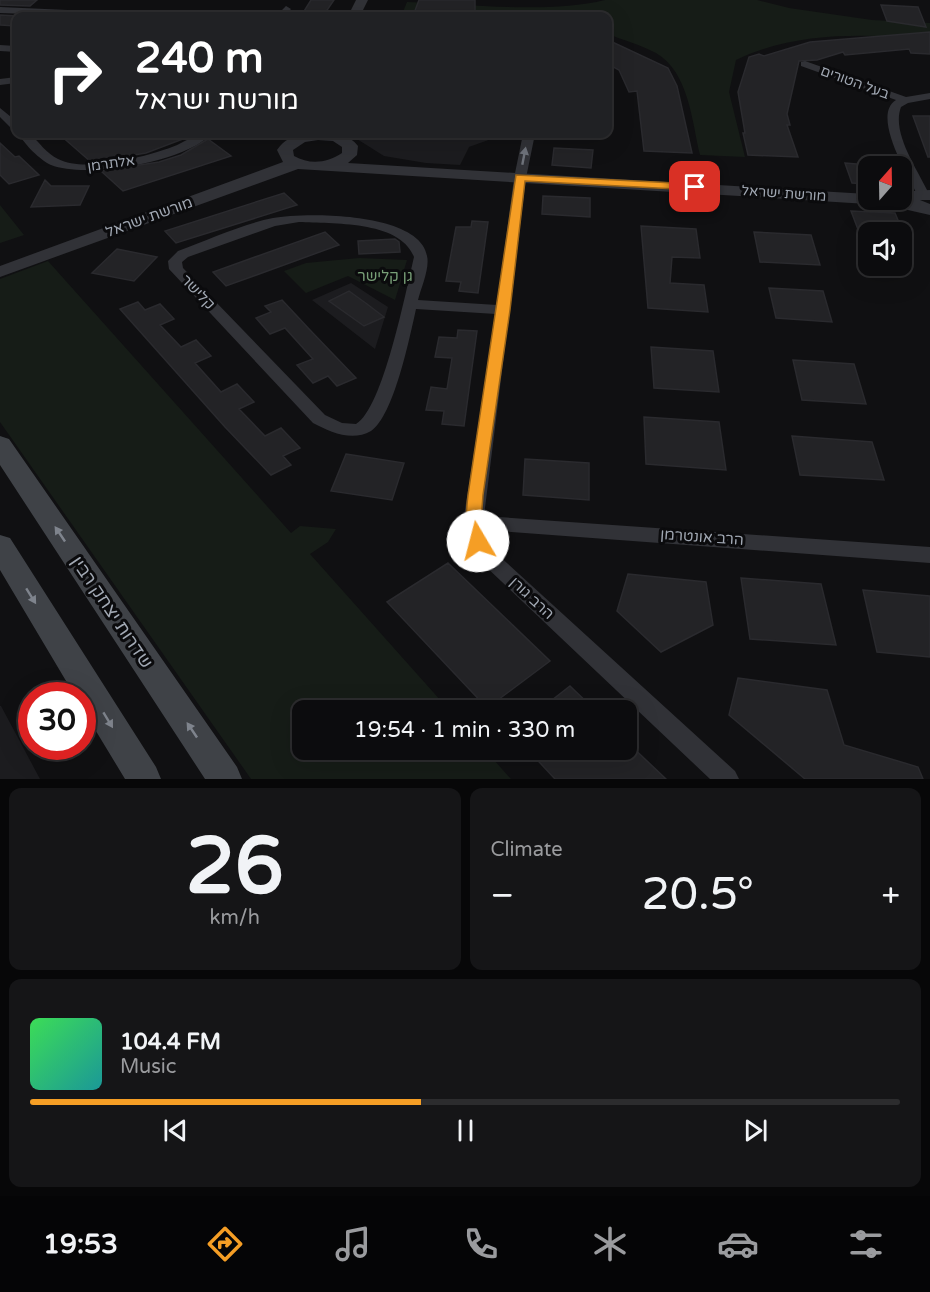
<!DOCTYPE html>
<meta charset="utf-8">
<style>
:root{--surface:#0c0c0e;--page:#151517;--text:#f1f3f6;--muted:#9a9b9e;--line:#2c2c2e;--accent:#f59e25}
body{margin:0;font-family:"Varela Round","Noto Sans Hebrew",sans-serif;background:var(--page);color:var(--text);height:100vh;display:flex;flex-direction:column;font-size:22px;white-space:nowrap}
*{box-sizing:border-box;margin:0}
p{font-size:20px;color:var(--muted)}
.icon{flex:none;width:33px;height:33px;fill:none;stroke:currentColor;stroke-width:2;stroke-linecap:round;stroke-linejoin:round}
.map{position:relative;height:779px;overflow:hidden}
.drawer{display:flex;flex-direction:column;gap:9px;padding:9px;background:#070708;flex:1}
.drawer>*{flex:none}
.top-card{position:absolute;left:12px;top:12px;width:600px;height:126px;border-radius:12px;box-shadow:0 6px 24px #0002,0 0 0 2px var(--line);background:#202124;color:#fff;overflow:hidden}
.needle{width:39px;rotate:20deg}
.buttons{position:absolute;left:858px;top:156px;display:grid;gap:12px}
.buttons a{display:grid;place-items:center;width:54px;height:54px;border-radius:12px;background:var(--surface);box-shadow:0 6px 24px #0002,0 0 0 2px var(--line);font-size:30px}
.speed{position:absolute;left:18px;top:682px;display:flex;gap:12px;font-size:30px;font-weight:700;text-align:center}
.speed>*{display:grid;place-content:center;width:78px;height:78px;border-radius:50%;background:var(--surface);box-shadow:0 6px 24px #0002,0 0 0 2px var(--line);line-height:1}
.speed .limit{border:9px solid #d22;background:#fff;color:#111}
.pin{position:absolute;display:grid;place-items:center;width:51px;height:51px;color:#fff;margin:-26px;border-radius:12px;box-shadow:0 3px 9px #0006}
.me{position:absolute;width:66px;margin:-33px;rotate:352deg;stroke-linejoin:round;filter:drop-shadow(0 0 4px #0008)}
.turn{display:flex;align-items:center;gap:21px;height:126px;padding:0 24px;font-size:27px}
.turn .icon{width:78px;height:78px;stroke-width:2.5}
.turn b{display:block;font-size:42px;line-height:51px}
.big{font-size:45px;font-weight:600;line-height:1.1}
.drawer .widget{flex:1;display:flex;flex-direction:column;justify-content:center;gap:9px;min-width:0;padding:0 21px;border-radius:12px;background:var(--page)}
.drawer .dial{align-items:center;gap:0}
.dial b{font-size:78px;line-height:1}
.song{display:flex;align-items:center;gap:18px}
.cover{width:72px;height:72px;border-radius:9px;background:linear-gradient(135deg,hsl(130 70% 55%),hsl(180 70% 35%))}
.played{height:6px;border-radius:3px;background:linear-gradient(90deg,var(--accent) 45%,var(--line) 45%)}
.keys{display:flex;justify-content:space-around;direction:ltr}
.heat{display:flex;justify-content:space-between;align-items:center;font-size:33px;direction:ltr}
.drawer .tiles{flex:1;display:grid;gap:9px;grid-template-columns:1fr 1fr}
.widget:last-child{grid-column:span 2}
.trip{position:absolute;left:292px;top:700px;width:345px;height:60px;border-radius:12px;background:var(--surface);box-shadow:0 6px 24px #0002,0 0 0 2px var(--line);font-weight:600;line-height:60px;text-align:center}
.menu{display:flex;height:96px;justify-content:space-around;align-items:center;background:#050506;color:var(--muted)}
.menu .icon{width:42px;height:42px}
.menu .active{color:var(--accent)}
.menu b{font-size:27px;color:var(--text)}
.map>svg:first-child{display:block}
.built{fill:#1c1c1f}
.green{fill:#161c17}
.building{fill:#232326;stroke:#2a2a2e;stroke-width:1.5}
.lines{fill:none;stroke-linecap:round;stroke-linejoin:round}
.minor{fill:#313237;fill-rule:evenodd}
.tertiary{fill:#313237;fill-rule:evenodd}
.secondary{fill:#3f4247;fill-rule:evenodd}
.oneway{fill:#6f737b}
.oneway2{fill:#7f848d}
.route{fill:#f59e25;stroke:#9f6718;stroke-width:1.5}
.labels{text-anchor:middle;stroke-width:6;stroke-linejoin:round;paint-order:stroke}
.far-street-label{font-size:14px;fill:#a1a8b3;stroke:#0b0b0d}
.street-label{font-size:15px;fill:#a1a8b3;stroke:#0b0b0d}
.park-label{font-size:15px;fill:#789f77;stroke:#0b0b0d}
.near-street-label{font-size:18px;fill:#a1a8b3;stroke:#0b0b0d}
</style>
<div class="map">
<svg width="930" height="779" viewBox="0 0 930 779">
<rect width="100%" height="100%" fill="#101012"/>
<path class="built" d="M349,134H505L469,147L460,165L426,163L384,156Z
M351,283L388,307L375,349L312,300Z
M0,706H1L40,779H0Z"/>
<path class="green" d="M605,0H757L789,8L872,20L930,23V38C862,35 799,30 736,60L729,92L745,157L700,155C692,122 689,72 656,53C641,45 623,40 608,34V16L402,14L407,2C467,4 547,14 605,0Z
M0,205L24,235L0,243Z
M359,258L407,260L395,300L348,276L306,293L284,271L306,263Z
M48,261L291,533L300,526L336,529L328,542L310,554L450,711H303V750H485L511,779H251L0,422V279Z"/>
<path class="building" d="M0,0H37L30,6L0,5Z
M311,0H334L323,16H301Z
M419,0H475V16H413Z
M881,5L918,7L926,27L887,21Z
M0,15L18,16L16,26L0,25Z
M930,32V54L911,53L909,49L845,55L843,52L817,60L799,61L787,114L790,125H787L798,157L748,155L743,133H745L738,92L749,57L759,54L764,56L810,42Z
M608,40L668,68L677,86L692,153L644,151L637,91L629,92L619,70L608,64Z
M913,116H930V157H928Z
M59,134H119L120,138L136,134H196L146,153L91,162Z
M208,139L231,156L123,191L101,171L159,162L181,155Z
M0,143L15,157L19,156L39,175L9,184L0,175Z
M554,148L593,150L591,168L552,165Z
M845,163L868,165V184L852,183Z
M45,180L51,186H89L80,205L31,207Z
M284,193L297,205L176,243L165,231Z
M543,196L590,198V217L542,214Z
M851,211L895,213L903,232H859Z
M472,221L488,222L478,293L459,291L461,282L446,281L456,227H471Z
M641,226L696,229L700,258L672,257L670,283L704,285L708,312L648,308Z
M325,232L339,245L226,286L213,272Z
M754,232L811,235L820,265L760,262Z
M395,239L399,242L400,252L359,254L358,241Z
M117,249L157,257L134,281L92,273Z
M769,288L823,291L832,322L776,318Z
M349,291L367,304L384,317L364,326L329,301Z
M282,300L310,330L356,378L337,386L328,376L313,383L297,365L313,359L285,328L270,334L256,318L271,312L265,306Z
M138,302L145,310L160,304L174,319L160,325L181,347L196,340L211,356L195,363L221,392L237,384L254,402L239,409L265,436L281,428L300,448L283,456L291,465L271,475L225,427L120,309Z
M458,330L477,331L464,426L442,424L444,411L426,410L431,387L447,389L452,358L435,357L439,337L457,338Z
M651,347L713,351L719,392L654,388Z
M793,360L854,364L866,404L802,400Z
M644,417L719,422L726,470L646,464Z
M792,436L872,442L884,480L800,475Z
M346,454L404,463L392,500L331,491Z
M525,459L589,463V500L523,495Z
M448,563L550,661L487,708L387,602Z
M628,574L706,582L713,625L661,652L617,611Z
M741,578L821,584L836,645L750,639Z
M863,590L930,596V657L877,652Z
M738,678L827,690L844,745L918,767L923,779H805L729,715Z
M570,686L596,711H538Z
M627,742L666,779H555L528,750H627Z"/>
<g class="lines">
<path class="minor" d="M286,6L291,9L285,16H276Z
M0,7L135,13L140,16H83L0,13Z
M0,45L16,46V52L0,51Z
M805,61L906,97L930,93V99L908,103L901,107C891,133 918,170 929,194L928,197L923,198L917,194C908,175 871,115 896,100L801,66V62Z
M16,77V83L0,85V79Z
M0,108L16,121V130L12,129L0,117Z
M19,134H30C39,142 47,154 58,159C85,173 145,157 172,147C186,142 196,132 211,134C186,162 86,179 51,165C40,160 24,144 19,134Z
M523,134H535L526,178L484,516L930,547V563L486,530L497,554L735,771L739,779H710L483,564L471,543L463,522L496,314L416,309C410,336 394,416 371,431C352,442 330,432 313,423L169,269L168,261L178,251C208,240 242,224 273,218C306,212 420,212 427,256C430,268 421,288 418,300L497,305L514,178ZM299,222C332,224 400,220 414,257C406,290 383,409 356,424L342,423L325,415L183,268L182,262L188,257L275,226Z"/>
<path class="tertiary" d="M356,0H368L360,16H348Z
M304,134C323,134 345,129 358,146L357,155L348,163L868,194V200H902L913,191L930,190V200H920L930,204V215L877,203L875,201L868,204L298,169L0,277V266L283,162L277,150C284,140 292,136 304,134ZM318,140L333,141L342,147V153C327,163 310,165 294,156L293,150L305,142Z"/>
<path class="secondary" d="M0,436L9,439L237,767L242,779H205L0,465Z
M0,535L10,538L156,767L161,779H125L82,708V696H75L0,570Z"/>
</g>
<defs><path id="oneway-solid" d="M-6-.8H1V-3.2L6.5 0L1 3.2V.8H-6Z" transform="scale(1.5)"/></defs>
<use class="oneway" href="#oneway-solid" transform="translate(524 156) rotate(-79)"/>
<g class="oneway2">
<use href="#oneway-solid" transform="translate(60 534) rotate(-124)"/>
<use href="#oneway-solid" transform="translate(31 596) rotate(58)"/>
<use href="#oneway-solid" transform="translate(108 720) rotate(59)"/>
<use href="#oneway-solid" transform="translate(192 730) rotate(-124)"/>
</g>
<path class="route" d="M516,175L695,184L701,187L695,190L525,181L510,310L483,495L481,522L486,541L484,546L478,547L473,546C464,529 466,512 468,495Z"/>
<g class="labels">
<g class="far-street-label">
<text transform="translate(855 82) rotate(20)" y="5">בעל הטורים</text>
<text transform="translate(111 163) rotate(-8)" y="5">אלתרמן</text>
<text transform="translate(784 193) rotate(4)" y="5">מורשת ישראל</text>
</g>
<g class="street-label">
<text transform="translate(149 217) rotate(-20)" y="5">מורשת ישראל</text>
<text transform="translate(198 292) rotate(46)" y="5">קלישר</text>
<text transform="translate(702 537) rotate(4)" y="5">הרב אונטרמן</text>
<text transform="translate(532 598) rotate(43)" y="5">הרב גורן</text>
</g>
<g class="park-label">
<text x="385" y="281">גן קלישר</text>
</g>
<g class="near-street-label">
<text transform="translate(112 612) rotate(56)" y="6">שדרות יצחק רבין</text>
</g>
</g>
</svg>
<div class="buttons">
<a><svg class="needle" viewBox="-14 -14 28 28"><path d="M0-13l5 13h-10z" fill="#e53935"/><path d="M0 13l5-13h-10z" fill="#9a9b9e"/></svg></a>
<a><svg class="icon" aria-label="sound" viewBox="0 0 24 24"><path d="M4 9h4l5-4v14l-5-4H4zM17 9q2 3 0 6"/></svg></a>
</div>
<div class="speed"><div class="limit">30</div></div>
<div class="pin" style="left:695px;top:187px;background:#d93025"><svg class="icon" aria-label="arrive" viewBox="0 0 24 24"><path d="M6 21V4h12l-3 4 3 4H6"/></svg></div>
<svg class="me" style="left:478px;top:541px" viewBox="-20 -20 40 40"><circle r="19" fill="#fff"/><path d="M0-13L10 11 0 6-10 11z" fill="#f59e25"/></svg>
<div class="trip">19:54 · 1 min · 330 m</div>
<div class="top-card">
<div class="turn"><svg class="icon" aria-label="right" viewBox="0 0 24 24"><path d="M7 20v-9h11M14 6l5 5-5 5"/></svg><div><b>240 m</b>מורשת ישראל</div></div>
</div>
</div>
<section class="drawer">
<div class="tiles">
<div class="widget dial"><b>26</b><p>km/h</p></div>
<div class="widget"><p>Climate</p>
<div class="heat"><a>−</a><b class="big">20.5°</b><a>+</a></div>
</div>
<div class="widget">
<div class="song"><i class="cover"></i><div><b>104.4 FM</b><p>Music</p></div></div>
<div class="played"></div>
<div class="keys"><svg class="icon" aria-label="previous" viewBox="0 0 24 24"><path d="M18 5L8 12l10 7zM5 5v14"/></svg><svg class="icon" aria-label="pause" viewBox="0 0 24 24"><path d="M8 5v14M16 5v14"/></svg><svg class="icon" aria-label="next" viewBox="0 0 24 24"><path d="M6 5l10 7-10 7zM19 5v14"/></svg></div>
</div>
</div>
</section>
<nav class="menu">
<b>19:53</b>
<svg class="icon active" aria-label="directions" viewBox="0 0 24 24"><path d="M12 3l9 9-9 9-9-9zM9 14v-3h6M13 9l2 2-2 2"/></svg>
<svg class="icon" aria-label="music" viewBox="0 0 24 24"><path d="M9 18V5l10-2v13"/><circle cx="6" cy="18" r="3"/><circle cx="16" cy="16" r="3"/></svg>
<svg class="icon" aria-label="phone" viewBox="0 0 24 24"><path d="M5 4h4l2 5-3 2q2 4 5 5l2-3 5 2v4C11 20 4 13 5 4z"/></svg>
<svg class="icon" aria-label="climate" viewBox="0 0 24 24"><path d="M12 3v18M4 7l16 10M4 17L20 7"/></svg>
<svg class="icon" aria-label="car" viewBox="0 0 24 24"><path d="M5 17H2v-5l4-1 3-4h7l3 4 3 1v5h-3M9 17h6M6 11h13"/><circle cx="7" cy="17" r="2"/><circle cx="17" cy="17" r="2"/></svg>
<svg class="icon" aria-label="filters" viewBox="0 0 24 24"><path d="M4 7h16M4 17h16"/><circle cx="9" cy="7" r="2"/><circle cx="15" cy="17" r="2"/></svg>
</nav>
